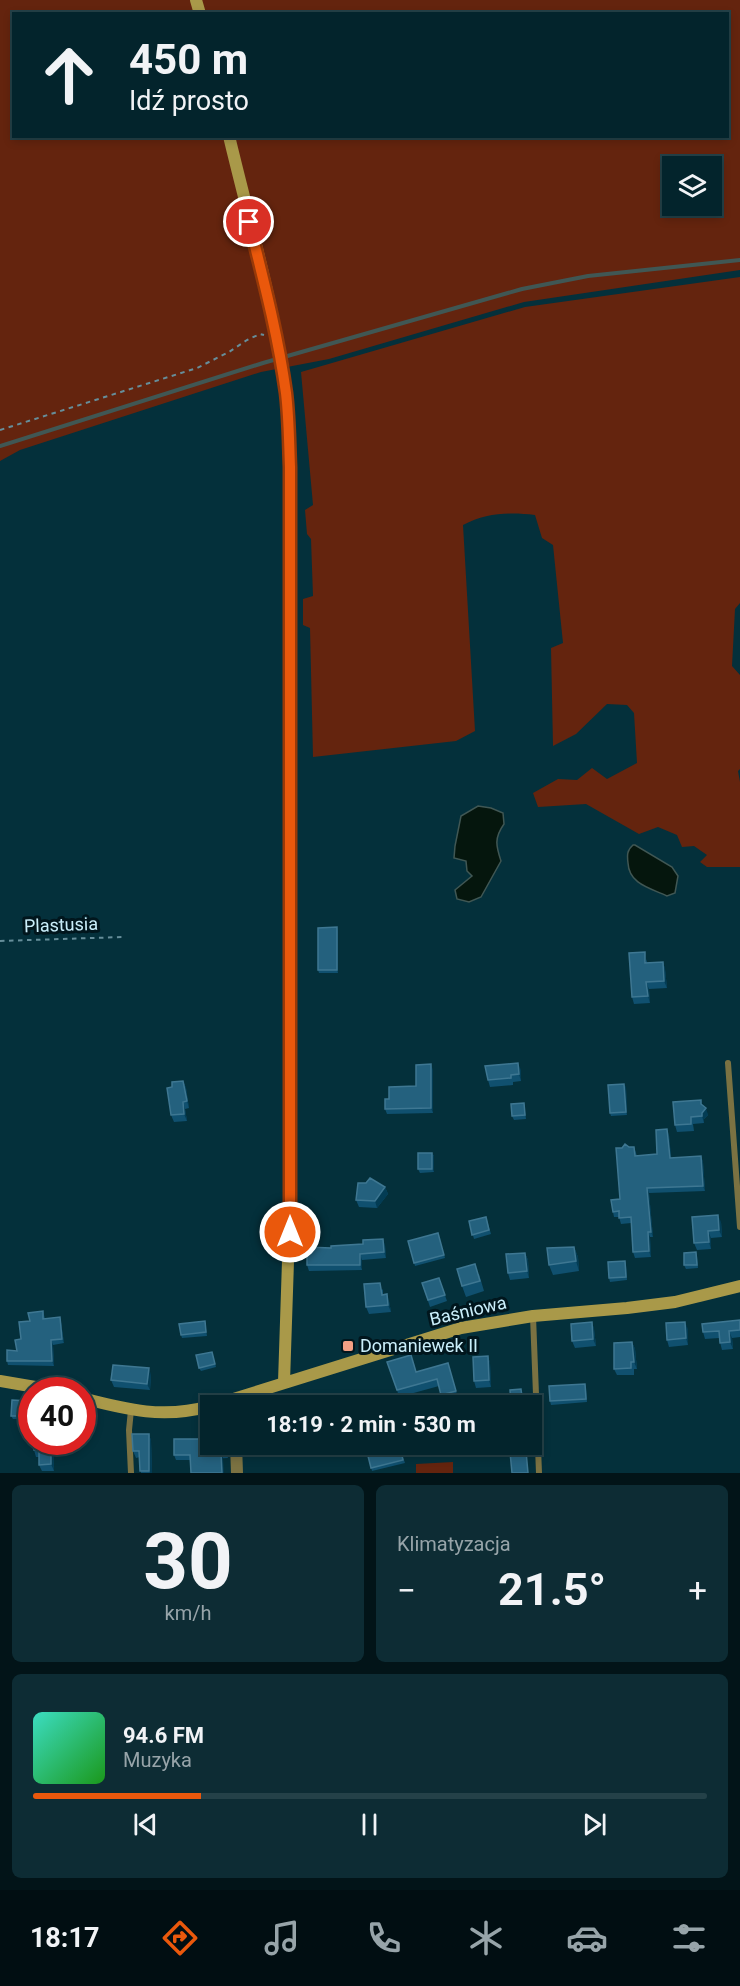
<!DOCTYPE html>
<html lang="pl">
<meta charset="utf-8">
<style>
:root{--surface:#03242c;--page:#0d2c34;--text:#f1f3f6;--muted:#97a4a9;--line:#244148;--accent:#ea580c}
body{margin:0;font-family:Roboto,sans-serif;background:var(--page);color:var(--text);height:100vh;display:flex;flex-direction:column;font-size:22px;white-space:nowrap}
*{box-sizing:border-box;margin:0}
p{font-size:20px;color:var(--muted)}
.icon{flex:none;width:33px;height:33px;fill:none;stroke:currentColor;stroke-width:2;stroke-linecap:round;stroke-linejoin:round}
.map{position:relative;height:1473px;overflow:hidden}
.details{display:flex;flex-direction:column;gap:12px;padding:12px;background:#021418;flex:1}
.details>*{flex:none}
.banner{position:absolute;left:12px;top:12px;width:717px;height:126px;border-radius:0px;box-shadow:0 3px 9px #0003,0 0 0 2px var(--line);background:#03242c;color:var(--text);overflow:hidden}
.buttons{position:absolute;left:662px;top:156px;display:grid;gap:12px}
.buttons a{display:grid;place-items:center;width:60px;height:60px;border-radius:0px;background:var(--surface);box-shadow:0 3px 9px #0003,0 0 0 2px var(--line);font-size:30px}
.speed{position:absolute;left:18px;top:1377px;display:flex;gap:12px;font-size:30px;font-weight:700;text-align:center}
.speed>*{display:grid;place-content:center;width:78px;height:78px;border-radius:50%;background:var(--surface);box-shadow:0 3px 9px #0003,0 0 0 2px var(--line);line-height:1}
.speed .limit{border:9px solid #d22;background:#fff;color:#111}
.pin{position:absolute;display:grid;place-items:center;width:51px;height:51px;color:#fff;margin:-26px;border:3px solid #fff;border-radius:50%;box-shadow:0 2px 6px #0007}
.me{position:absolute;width:66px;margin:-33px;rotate:0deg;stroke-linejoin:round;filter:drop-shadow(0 0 4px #0008)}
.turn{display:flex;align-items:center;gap:21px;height:126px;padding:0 18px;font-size:27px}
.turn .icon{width:78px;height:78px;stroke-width:2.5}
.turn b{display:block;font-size:42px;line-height:51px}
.big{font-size:45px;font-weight:700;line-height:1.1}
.details .card{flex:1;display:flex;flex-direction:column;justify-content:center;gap:9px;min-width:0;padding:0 21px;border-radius:9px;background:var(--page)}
.details .dial{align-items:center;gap:0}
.dial b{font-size:78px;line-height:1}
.song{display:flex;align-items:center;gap:18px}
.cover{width:72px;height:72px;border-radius:9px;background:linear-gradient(135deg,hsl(170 70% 55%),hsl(120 70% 35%))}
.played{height:6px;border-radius:3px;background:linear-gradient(90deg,var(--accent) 25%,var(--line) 25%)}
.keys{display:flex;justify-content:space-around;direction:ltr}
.heat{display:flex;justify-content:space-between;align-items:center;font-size:33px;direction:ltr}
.details .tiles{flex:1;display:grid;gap:12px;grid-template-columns:1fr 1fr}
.card:last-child{grid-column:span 2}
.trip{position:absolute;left:200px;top:1395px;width:342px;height:60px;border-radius:0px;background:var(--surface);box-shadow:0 3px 9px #0003,0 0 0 2px var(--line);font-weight:700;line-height:60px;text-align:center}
.tab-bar{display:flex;height:96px;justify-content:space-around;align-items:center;background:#010e12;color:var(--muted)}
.tab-bar .icon{width:42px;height:42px}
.tab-bar .selected{color:var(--accent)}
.tab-bar b{font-size:27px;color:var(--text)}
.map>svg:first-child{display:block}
.green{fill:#64240e;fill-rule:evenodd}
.water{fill:#05160d;stroke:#405754;stroke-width:1.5}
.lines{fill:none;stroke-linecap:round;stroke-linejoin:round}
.stream{stroke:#405754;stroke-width:4}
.path{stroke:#668e9a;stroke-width:2;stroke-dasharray:4.5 4.5;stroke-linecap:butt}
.lane{stroke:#7b7242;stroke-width:6}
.street{stroke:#7b7242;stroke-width:12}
.secondary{stroke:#a99949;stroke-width:12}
.wall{fill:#10506f}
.shaded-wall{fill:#033c54}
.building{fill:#24617e;stroke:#3e7792;stroke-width:1.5}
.route-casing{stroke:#983908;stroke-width:15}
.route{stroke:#ea580c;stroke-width:10}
.poi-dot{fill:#f39f84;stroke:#01161d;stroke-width:2}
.labels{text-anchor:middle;stroke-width:6;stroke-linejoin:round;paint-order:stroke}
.street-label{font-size:18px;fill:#caeefa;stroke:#01161d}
.poi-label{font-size:18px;fill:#caeefa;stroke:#01161d;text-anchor:start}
</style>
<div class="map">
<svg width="740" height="1473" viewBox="0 0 740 1473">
<rect width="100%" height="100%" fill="#04303b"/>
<path class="green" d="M0,0H740V270L524,302L329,359L261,372L20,450L0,461ZM14,14H728V136H14ZM672,166H711V206H672Z
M740,277V603L735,609L732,666L740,675V769L738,771L740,782V867H707L700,862L707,855L694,846L682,847L677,835L658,827L639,834L586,804L538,807L533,793L558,779L577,780L592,768L607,779L637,763L634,713L627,705L607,704L576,734L553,746L551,648L563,643L553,545L542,538L535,515C509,512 486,513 463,525L475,731L456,741L313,757L310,628L303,625V599L313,596L311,539L307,534L305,510L313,505L301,372L525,307Z
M453,1462V1473H416V1464Z"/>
<path class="water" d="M478,806L491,808L503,813L504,824C494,838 496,846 501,861L481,897L469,902L457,899L455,890L472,876L467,871L466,861L454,858L455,846L461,816Z
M633,845H635L672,867L678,876L675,893L667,896C650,888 629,884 628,863C627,855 627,850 633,845Z"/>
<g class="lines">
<path class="stream" d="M0,446L263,363L522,289L588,276L740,260"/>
<path class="path" d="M0,430L197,368L229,352L247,340L260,334L264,335
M0,941L123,937
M65,1385L76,1388"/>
<path class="lane" d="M728,1063L740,1227
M533,1316L539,1473
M131,1410L129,1430L131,1473"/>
<path class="street" d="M236,1444L237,1473"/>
<path class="secondary" d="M196,0L200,14
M229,136C249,220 275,309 286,393C289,418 289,443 290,467L289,1231L284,1382
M0,1381L53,1390
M82,1398C128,1410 164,1419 210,1406
M211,1406L461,1328L533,1316L627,1308L675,1302L740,1286"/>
</g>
<path class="wall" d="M338,931V973H319L318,970Z
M647,959V963L663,962L665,969L667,988L649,989L650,1003L634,1004L632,997Z
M433,1070V1113L387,1114L385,1109L389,1099L416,1086Z
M521,1070V1081L513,1082V1085L490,1087L488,1080Z
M183,1081L186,1088L189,1108L185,1109L187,1121L174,1122L171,1115L172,1087Z
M626,1087L627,1115L611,1116L610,1113Z
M524,1103L526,1119L514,1120L512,1116Z
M703,1105L708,1115L704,1119V1123L693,1124L694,1131L677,1132L675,1125Z
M669,1135L671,1158L701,1156L703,1162L705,1191L649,1193L653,1237H650L651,1257L635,1258L633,1252L631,1223L621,1224L619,1217H614L613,1212L620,1199L629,1147H634L637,1156L657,1154Z
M432,1153L434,1156V1172L420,1173L418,1169Z
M385,1187L388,1194L377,1208L359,1207L356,1200Z
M486,1217L491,1234L474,1239L469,1221Z
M692,1217L721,1222L722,1237L711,1238V1249L697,1250L694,1243Z
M438,1233L445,1258L415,1266L408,1241Z
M385,1245L386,1258L362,1260V1270L309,1271L307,1265Z
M574,1247L578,1257L579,1271L553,1275L549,1265Z
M525,1253L528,1260L529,1278L510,1280L508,1273Z
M697,1256L698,1268L686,1269L684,1265Z
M625,1261L626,1264L627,1280L610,1282L609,1278Z
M479,1274L484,1291L466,1297L462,1286Z
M439,1278L447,1301L430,1307L422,1283Z
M383,1289V1294L389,1301L391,1312L369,1314L366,1307Z
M43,1311L45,1319L61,1322L64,1343L53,1345L54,1366L8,1365L7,1361L17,1351L21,1339L30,1321Z
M740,1320V1337L732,1338L733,1349L722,1350L719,1338L705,1339L703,1332Z
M205,1321L207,1336L182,1338L181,1335Z
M592,1322L594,1329L596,1346L575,1348L572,1341Z
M688,1329V1345L669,1347L667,1340Z
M632,1342L635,1349L637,1369H634V1375H617L614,1369Z
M212,1352L216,1367L201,1371L199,1368Z
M411,1355L416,1372L448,1363L458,1398L444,1402L439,1386L399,1397L397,1390Z
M488,1356L490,1363L491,1387L476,1388L474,1381Z
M151,1375L150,1390L114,1387L111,1380Z
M585,1384L586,1387L587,1402L551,1405L550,1401Z
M29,1404V1419H13L11,1416Z
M149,1434L151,1441L152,1473H141L140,1457L136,1458L133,1451Z
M53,1444L54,1471H42L39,1465V1457H36L34,1450Z
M210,1444H227L228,1458L190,1460H176L174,1455Z
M260,1444H273V1446L261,1448Z
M400,1448L405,1463L372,1471L368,1456Z"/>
<path class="shaded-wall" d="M337,927L338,931V973L337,970Z
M663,962L665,969L667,988L664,981Z
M646,982L649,989L650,1003L648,996Z
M518,1063L521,1070V1081L519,1074Z
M431,1064L433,1070V1113L431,1108Z
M183,1081L186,1088L189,1108L187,1101Z
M624,1084L626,1087L627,1115L626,1112Z
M701,1100L703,1107L706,1108L708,1115L704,1119V1123L702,1116Z
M183,1102L185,1109L187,1121L184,1114Z
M667,1129L669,1135L672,1164L670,1158Z
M432,1153L434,1156V1172L432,1169Z
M701,1156L703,1162L705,1191L703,1186Z
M385,1187L388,1194L377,1208L375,1201Z
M647,1188L649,1193L653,1237L651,1232Z
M718,1215L721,1222L722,1237L719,1230Z
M708,1231L711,1238V1249L709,1242Z
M648,1232L650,1237L651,1257L649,1251Z
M383,1239L385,1245L386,1258L384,1252Z
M574,1247L578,1257L579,1271L576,1261Z
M525,1253L528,1260L529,1278L527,1271Z
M360,1254L362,1260V1270L360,1265Z
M387,1294L389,1301L391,1312L388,1305Z
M60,1317L61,1322L64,1343L62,1339Z
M592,1322L594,1329L596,1346L593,1339Z
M685,1322L688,1329V1345L686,1338Z
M729,1331L732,1338L733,1349L730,1342Z
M51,1340L53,1345L54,1366L52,1361Z
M632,1342L635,1349L637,1369L634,1362Z
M488,1356L490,1363L491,1387L489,1380Z
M149,1368L151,1375L150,1390L147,1384Z
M521,1389L524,1396L525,1406H523Z
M28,1401L29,1404V1419L27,1416Z
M149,1434L151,1441L152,1473H150L149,1471Z
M51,1442H52L53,1444L54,1471L51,1464Z
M225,1444H227L228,1458L226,1453Z
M221,1453L223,1458L224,1473H222Z"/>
<path class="building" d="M337,927V970H318V928Z
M645,952V963L663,962L664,981L646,982L648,996L632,997L629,953Z
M518,1063L519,1074L511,1075V1078L488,1080L485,1066Z
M431,1064V1108L385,1109V1099H389V1087L416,1086V1065Z
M183,1081L187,1101L183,1102L184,1114L171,1115L167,1088L172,1087V1082Z
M624,1084L626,1112L610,1113L608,1085Z
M701,1100V1104L706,1108L702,1113V1116L691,1117V1124L675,1125L673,1102Z
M524,1103L525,1115L512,1116L511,1104Z
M667,1129L670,1158L701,1156L703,1186L647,1188L651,1232H648L649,1251L633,1252L631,1217L619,1218V1211L613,1212L611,1200L620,1199L616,1148H622L625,1144L629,1147H634L635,1156L657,1154L656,1130Z
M418,1153H432V1169H418Z
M370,1178L385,1187L375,1201L356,1200L358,1183H366Z
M718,1215L719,1230L708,1231L709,1242L694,1243L692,1217Z
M486,1217L489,1230L472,1235L469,1221Z
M438,1233L444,1255L414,1263L408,1241Z
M383,1239L384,1252L360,1254V1265H307V1247L331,1248V1246L363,1244V1240Z
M574,1247L576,1261L549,1265L547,1248Z
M696,1252L697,1265H684V1253Z
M525,1253L527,1271L508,1273L506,1254Z
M625,1261L626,1277L609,1278L608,1262Z
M475,1264L480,1281L462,1286L457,1269Z
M439,1278L445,1295L428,1300L422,1283Z
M380,1283L382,1295L387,1294L388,1305L366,1307L364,1284Z
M43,1311V1319L60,1317L62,1339L51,1340L52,1361H7V1350L17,1351L15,1340L21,1339L19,1322L30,1321L28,1313Z
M740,1320V1330L729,1331L730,1342L720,1343L719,1331L703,1332L702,1324Z
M205,1321L206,1332L181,1335L179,1324Z
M592,1322L593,1339L572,1341L571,1324Z
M685,1322L686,1338L667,1340L666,1323Z
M632,1342L634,1362H631V1368L614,1369V1343Z
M212,1352L215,1364L199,1368L196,1355Z
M411,1355L416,1372L448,1363L456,1391L441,1395L437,1379L397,1390L387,1362Z
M488,1356L489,1380L474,1381L473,1357Z
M113,1365L149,1368L147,1384L111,1380Z
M585,1384L586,1399L550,1401L549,1386Z
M521,1389L523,1406H511L510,1390Z
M257,1395L261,1406H253L251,1396Z
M12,1400L28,1401L27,1416H11Z
M374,1401L375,1406H358V1404Z
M320,1403V1406H304V1404Z
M132,1434H149V1471H140L139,1451H133Z
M208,1436H210V1444H225L226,1453H221L222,1473H191L190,1455H174V1439H208Z
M34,1442H51V1464L39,1465V1450H34Z
M400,1448L403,1460L371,1468L368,1456Z
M526,1451L528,1473H512L510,1452Z"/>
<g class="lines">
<g class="route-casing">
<path id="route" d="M249,222C263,278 278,335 286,393C289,418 289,443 290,467V1232"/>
</g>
<use href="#route" class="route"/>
</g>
<rect class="poi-dot" x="342" y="1340" width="12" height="12" rx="3"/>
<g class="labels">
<g class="street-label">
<text transform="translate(61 925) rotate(-2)" y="6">Plastusia</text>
<text transform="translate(468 1311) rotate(-13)" y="6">Baśniowa</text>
</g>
<g class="poi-label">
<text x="360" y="1352">Domaniewek II</text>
</g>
</g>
</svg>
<div class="buttons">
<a><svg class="icon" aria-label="layers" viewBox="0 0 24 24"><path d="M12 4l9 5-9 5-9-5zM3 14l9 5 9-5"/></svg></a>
</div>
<div class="speed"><div class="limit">40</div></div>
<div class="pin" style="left:249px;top:222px;background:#d93025"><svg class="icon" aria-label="arrive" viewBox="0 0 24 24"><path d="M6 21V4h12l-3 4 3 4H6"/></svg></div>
<svg class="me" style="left:290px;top:1232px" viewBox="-20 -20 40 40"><circle r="17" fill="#ea580c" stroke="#fff" stroke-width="3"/><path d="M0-11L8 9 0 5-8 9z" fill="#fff"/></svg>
<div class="trip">18:19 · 2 min · 530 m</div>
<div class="banner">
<div class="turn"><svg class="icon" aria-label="ahead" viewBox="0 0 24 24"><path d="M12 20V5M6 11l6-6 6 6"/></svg><div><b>450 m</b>Idź prosto</div></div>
</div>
</div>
<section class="details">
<div class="tiles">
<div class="card dial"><b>30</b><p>km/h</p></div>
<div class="card"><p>Klimatyzacja</p>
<div class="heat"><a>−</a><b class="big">21.5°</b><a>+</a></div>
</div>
<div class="card">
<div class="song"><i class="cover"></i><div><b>94.6 FM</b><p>Muzyka</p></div></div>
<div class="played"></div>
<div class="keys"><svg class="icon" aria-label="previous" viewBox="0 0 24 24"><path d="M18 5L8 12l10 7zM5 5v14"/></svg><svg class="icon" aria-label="pause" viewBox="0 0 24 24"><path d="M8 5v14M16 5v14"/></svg><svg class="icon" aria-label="next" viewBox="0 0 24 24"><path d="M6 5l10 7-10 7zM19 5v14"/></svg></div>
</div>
</div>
</section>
<nav class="tab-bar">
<b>18:17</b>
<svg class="icon selected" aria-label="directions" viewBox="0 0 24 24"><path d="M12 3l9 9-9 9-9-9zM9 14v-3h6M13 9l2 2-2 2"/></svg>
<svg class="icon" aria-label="music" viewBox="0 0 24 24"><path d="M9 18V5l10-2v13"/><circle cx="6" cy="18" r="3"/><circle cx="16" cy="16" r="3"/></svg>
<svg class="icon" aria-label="phone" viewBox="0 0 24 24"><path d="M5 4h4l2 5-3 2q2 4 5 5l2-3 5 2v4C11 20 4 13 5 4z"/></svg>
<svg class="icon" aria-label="climate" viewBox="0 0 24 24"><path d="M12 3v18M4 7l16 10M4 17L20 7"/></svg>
<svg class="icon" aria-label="car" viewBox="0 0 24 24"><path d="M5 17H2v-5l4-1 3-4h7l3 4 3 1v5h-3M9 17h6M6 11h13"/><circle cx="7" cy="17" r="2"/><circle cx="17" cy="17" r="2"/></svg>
<svg class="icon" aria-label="filters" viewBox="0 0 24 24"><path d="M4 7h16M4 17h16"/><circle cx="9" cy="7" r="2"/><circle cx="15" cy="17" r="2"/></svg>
</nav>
